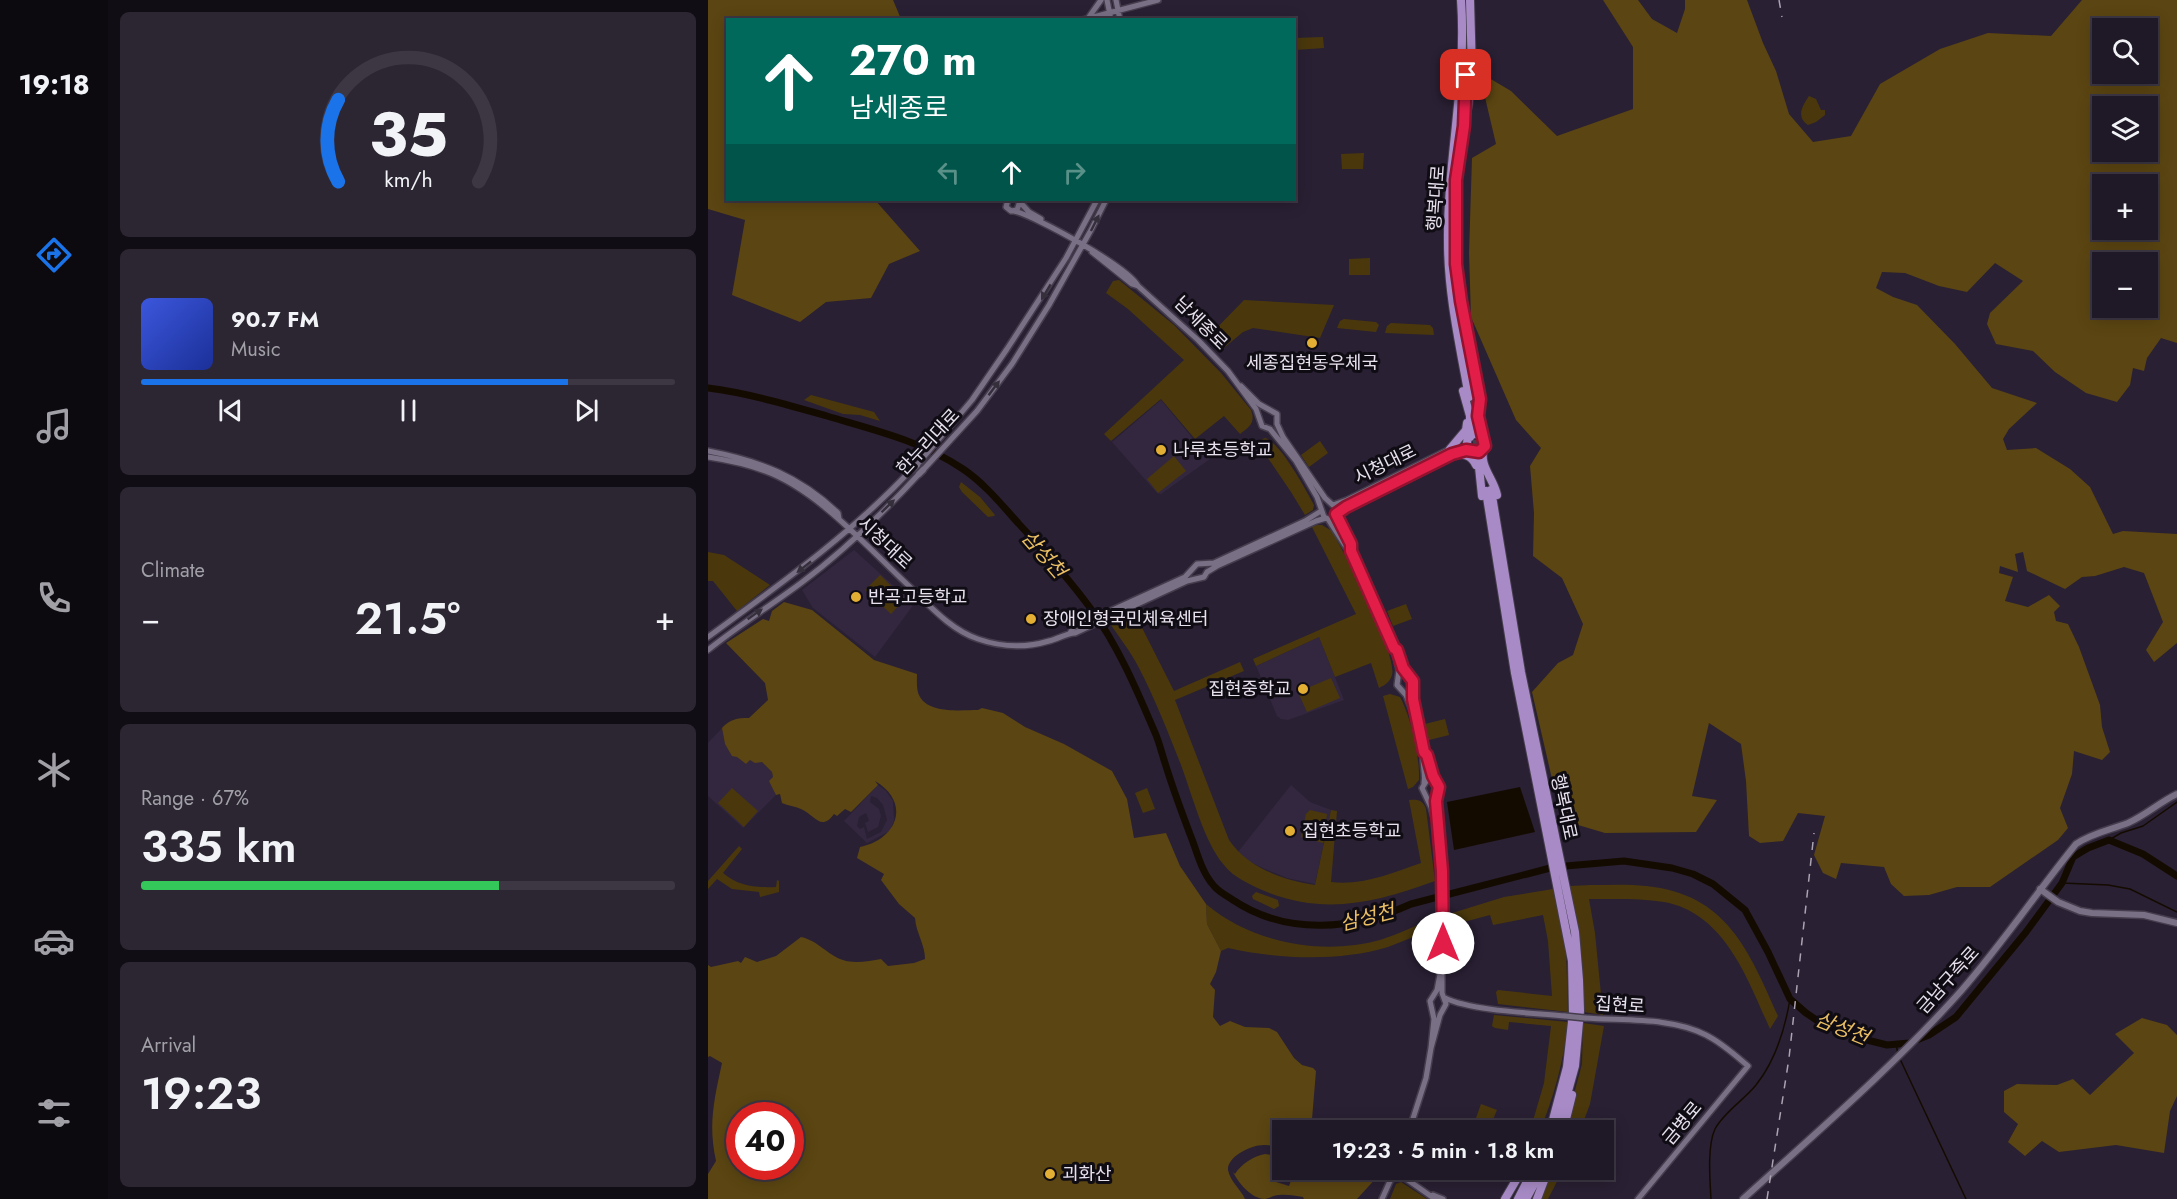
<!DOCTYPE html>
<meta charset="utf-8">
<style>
:root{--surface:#1f1826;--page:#2c2532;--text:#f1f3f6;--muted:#a1a0a7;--line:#3c3743;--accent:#1a73e8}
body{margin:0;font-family:Jost,"Noto Sans KR",sans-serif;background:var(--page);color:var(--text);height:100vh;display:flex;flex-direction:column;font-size:22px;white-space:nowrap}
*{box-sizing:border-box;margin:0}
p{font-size:20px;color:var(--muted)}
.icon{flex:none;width:33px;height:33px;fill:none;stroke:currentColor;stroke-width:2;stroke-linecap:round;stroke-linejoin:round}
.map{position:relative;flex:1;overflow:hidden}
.details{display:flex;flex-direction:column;gap:12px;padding:12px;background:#110d15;width:600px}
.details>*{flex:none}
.guide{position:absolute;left:18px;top:18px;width:570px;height:183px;border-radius:0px;box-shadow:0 3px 15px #0003,0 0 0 2px var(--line);background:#00695c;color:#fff;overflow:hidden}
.controls{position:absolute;left:1384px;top:18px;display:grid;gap:12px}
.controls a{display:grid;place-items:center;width:66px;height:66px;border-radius:0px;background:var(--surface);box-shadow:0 3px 15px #0003,0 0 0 2px var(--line);font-size:30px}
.speed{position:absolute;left:18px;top:1102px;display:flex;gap:12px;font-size:30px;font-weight:700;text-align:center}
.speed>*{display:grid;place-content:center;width:78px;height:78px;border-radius:50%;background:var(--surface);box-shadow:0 3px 15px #0003,0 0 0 2px var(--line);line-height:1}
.speed .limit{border:9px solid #d22;background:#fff;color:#111}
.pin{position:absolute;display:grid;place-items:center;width:51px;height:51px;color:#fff;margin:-26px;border-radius:12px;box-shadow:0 3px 9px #0006}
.me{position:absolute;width:66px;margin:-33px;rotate:0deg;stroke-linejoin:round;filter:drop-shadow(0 0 4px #0008)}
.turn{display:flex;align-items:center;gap:21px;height:126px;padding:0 24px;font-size:27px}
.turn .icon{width:78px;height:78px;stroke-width:2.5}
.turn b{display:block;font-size:42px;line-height:51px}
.lanes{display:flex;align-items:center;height:57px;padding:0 24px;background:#0003;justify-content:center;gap:30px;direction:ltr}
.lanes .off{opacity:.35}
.big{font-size:45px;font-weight:600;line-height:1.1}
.details .card{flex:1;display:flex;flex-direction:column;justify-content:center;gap:9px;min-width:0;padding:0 21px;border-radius:9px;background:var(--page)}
.details .dial{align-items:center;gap:0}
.dial svg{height:156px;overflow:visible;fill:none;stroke:var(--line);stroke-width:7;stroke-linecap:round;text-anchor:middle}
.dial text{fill:var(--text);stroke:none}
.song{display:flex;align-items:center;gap:18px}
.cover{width:72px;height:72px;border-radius:9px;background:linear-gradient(135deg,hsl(230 70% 55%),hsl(230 70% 35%))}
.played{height:6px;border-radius:3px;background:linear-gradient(90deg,var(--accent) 80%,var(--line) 80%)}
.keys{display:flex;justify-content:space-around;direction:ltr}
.heat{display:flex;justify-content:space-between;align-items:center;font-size:33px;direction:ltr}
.charge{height:9px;border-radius:4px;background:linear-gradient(90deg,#34c759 67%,var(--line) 0)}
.trip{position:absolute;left:564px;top:1120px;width:342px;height:60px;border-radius:0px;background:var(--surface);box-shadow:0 3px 15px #0003,0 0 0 2px var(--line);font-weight:600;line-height:60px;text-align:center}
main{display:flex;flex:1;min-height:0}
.tabs{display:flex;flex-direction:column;width:108px;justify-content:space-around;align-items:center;background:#0c0a0f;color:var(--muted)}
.tabs .icon{width:42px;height:42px}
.tabs .selected{color:var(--accent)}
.tabs b{font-size:27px;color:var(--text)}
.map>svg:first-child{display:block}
.built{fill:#33273f;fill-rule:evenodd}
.green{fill:#4a380c}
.forest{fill:#5b4512;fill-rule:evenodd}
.water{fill:#140b00}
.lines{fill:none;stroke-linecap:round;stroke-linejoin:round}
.stream{stroke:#140b00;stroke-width:1.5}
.river{stroke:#140b00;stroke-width:7}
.trunk-tunnel{stroke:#463d4f;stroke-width:8;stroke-dasharray:8 4;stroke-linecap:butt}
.tertiary-casing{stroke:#453d4d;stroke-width:8}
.secondary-casing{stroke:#453d4d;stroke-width:9}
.trunk-casing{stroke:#453d4d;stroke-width:10}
.tertiary{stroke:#7a7086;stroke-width:5}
.secondary{stroke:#7a7086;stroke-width:6}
.trunk{stroke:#a88bc6;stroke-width:8}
.rail{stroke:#aba4b3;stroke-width:1.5;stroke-dasharray:8 8;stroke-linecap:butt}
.tertiary-bridge-casing{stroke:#453d4d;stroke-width:8;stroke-linecap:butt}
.tertiary-bridge{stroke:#7a7086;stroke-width:5}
.oneway{fill:#352f3c}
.route-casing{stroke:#92132f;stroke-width:15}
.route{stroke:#e11d48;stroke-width:10}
.poi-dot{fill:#e3ae34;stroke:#100c14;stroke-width:2}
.labels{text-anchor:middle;stroke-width:6;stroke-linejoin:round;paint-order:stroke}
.street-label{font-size:18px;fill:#e7e1ee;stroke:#100c14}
.poi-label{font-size:18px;fill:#e7e1ee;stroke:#100c14;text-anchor:start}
.water-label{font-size:20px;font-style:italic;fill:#eabf63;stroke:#100c14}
</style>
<main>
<nav class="tabs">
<b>19:18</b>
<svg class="icon selected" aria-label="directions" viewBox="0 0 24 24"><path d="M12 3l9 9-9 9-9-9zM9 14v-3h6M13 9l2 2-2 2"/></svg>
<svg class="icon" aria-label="music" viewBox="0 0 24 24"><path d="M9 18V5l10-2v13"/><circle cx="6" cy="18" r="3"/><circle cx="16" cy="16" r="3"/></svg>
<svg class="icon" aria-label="phone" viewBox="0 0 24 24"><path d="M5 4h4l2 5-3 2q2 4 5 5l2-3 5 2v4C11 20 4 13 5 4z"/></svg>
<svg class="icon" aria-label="climate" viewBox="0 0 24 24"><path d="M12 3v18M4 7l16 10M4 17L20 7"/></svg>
<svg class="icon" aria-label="car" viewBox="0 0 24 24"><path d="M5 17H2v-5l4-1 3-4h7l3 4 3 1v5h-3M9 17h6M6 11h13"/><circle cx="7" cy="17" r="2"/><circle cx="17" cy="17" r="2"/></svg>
<svg class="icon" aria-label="filters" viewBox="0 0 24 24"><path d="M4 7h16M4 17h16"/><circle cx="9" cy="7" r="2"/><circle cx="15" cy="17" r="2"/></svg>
</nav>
<section class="details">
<div class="card dial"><svg viewBox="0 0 100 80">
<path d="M14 69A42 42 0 1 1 86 69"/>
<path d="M14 69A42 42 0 0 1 14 27" stroke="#1a73e8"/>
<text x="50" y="56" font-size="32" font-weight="700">35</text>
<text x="50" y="72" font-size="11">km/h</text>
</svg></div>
<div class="card">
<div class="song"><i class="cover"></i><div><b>90.7 FM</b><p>Music</p></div></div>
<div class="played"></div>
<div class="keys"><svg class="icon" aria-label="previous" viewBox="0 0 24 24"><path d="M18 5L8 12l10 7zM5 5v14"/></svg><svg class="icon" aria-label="pause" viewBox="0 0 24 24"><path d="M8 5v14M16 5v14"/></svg><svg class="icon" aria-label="next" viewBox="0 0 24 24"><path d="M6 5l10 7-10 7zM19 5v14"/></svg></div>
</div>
<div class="card"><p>Climate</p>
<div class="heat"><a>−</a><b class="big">21.5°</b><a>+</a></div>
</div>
<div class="card"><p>Range · 67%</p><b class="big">335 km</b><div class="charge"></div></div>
<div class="card"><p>Arrival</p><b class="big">19:23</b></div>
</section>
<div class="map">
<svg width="1469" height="1199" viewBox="0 0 1469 1199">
<rect width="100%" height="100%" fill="#292033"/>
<path class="built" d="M453,400L502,459L453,494L449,493L404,442Z
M146,550L206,604L167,657L105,608L94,590Z
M611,637L636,700L580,720L573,719L569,716L548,666Z
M14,728L17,744L29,757L38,764L42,760L54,762L64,772L65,777L62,781L68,795L35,828L0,796V743Z
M170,785L178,791L185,801L186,821L182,831L159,843L136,821ZM163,796L169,798L175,805L179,820L173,832L159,839L156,827L152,829L149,826L151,817L158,813L161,821L157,823L160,832L170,827L173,816L171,809L162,802Z
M583,785L602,802L623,810L607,884L579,878L557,869L542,862L530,852Z"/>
<path class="green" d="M615,37L616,48L587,50V38Z
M1101,96L1108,99L1113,110H1117V115L1108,122L1100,125C1088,117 1094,106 1101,96Z
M656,153L655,169H634L633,154Z
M662,258V275H641V259Z
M411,280L466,325L513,373L543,410C548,423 541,427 532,434L516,416L487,439L453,399L403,441L396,434L476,360L420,309L398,293L405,281Z
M536,300L626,305L612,338L545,328L535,332L511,352L498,339Z
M636,319L668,322L671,325L668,332L629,328L632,321Z
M683,323L722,325L725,328L726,335L677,333L679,326Z
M103,395L166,412L172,421L152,415L135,414L96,400Z
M557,438C572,442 598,490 606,505L605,510L597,515L583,492L549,442Z
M612,441L620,453L601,467L593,455Z
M466,456L478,471L450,493L439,479Z
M253,482L272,497L287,515L286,516L280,517L254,492L251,487Z
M609,525H614L624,531C636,553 690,654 684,675C682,682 677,685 671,688L663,663L627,677L611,637L548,666L545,659L648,614L604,527Z
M0,552L16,555L62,585L29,611L5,581H0Z
M172,575L197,599L183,614L157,590Z
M698,604L704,619L685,626L679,611Z
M425,610L466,691L532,662L536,671L467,700L521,840C540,868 575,880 607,885L623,810L629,811L623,882C653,886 685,873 713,863L701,800C710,799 715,800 718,809L727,881C667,903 615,916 554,890C541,884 525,877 516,865C496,842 484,794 473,765C460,732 447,699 431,668C423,652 411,637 401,622Z
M623,678L632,698L599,712L590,692Z
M682,694L692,697C703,717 712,757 711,780L705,787L700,789L675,696Z
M737,719L741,735L721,740L717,724Z
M24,788L50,811L36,827L10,803Z
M439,788L447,809L435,813L427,793Z
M602,810L619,814L615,843L593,837L598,814Z
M31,846L34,849L15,873C30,886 48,888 68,887L69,880L71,881V892L52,897L51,892L24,889L9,879L0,889V881Z
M883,885C901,885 920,884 938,886C1019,894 1041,951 1070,1016L1062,1029C1040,980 1017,913 956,902C932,898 906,899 881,899L887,933L895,1015L876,1012L874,959L862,886Z
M845,889L858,949L860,1012L790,1004L788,992L790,990L844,996L840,941L835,915L785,925L782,915L741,926V914L796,897Z
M548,892L570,900L571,906L566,909L545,899L544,896Z
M498,904C544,943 614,956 672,940C691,934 709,925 728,917L727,928C712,934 696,941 680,947C631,962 569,959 520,948L513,951L499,924Z
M786,1015L860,1022C856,1060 846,1096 832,1131H822L836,1083L843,1026L801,1022L800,1030L787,1028L784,1026Z
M875,1023L896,1026L882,1104L872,1131H856L874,1064Z
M773,1104L789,1110L783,1124L768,1118Z
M843,1170H855L840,1199H831Z
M693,1182L719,1199H682L688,1184Z"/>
<path class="forest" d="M0,0H185L193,19L20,20V200H167L212,251L181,264L163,298L118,302L92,322L24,295L37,220L0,209Z
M895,0H930L944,19L969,33L977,9V0H1039L1055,43L1068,71L1081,114L1105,142L1143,136L1172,84L1232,49L1280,33L1343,36L1374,0H1469V343L1453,338L1439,358L1436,371L1425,368L1422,385L1409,402L1378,393L1347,372L1325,351L1288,344L1279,324L1282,313L1315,281L1287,263L1259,292L1231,286L1197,273L1174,272L1168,288L1185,297L1209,305L1247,344L1284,388L1329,403L1301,429L1295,439L1299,450L1328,448L1362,469L1382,487L1405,534L1415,531L1469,534V643L1446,662L1438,650L1455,622L1436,573L1416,567L1387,576L1374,577L1357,589L1319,571L1315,552L1307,554L1310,572L1292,566L1291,573L1305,577L1297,601L1320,607L1341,595L1352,606L1346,612L1348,621L1360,624L1371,647L1392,705L1394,727L1402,752L1394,760L1366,751L1364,774L1352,808L1360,828L1350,840L1282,887H1249L1221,895L1196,896L1183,884L1176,867L1133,863L1128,879L1115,873L1106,855L1117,816L1090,813L1075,841L1052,843L1041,836L1038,781L1033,744L1001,723L984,796L1009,800L988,832L897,833L870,825L850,805L824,692L850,663L865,655L875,624L854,578L825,556L826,513L822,466L833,448L808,420L763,317L761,253L764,158L788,144L771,72L803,91L849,136L925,109V47ZM1440,28V74H1395V28ZM1440,106V152H1395V106ZM1440,184V230H1395V184ZM1440,262V308H1395V262Z
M76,602L104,610L166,660L209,674C209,681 208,691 212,697C222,714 254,710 270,710L274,708L295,713L317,727L356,744L404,771L419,799L426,838L458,833L472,866L498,904L499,924L513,951L508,972L502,984L507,990L505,1017L512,1026L522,1021L537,1027L561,1028L569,1032L586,1058L594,1065L605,1068L608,1071L603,1131H574V1152C569,1148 564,1145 557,1145C545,1144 519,1156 520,1170C522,1181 533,1190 537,1199H0V1174L8,1161C0,1125 6,1100 14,1063L2,1056L0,1057V965L3,967L30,961L33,963L37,957L49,962L68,956L93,937C111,941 119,955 135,960C146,964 162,961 173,959L180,966L206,963L217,959C217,944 208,933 207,918L191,904L173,880L176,874L149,858L152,847C190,839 203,802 167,781L170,785L143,812L137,809L129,816L126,814C113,832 107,815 93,809C87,806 80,806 74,803L72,794L68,795L61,781L65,777L64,772L54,762L47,763L42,760L38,764L29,757L24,756L17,744L14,728C22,719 29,718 41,718L60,700L57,683L18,643L55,619L61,621L64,611ZM32,1116H82V1167H32Z
M1434,1018L1459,1025L1469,1035V1096L1462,1111L1456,1153L1408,1145L1351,1152L1334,1141L1317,1156L1300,1142L1310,1124L1296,1112V1091L1309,1084L1349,1085L1365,1079L1382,1095L1426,1053L1407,1034Z
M557,1154L573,1156L565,1181L581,1186L587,1170H662L667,1171L670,1176L649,1199H596L595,1197C588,1196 579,1194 571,1195C566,1195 562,1198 557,1199C543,1199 530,1182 525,1172L527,1174C533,1164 546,1156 557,1154Z"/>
<path class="water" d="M812,787L827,832L746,850L739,802Z"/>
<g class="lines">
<path class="stream" d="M1401,840L1413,833L1435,826L1469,802
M1354,883L1400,885L1422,889L1469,912
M1188,1044L1190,1054
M1192,1059L1258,1199
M1003,1199C1002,1181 999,1146 1007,1129C1016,1112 1036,1100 1048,1085C1068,1060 1077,1029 1082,999"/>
<path class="river" d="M0,388C40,393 80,405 119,416C166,430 214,441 255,469C276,483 294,505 311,524C336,551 361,579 383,609C411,647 430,693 448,735C452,745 454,754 457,763C465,789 475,816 485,842C490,856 495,874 506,886C511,892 519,896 525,900C579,936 646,930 703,904L846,867L916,861L964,868L985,874L1005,884L1037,910L1060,952L1082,999L1098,1013L1116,1025L1159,1040L1179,1045L1201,1043L1221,1035L1248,1017L1318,932L1354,883L1365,857L1380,848L1401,840L1435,854L1469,876"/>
<path class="trunk-tunnel" d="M765,396L769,414
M764,416L773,463"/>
<g class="tertiary-casing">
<path id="tertiary" d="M399,0L403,20
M408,0L412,20
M374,20L450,0
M387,20L381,17L393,0
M300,200L298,207L303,211L309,210L312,201
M312,202L321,212L333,219
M306,211C328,216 420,267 430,286L490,340L520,371L548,409L554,426L562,429L588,461L609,497L616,517L620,519L638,547L643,551
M384,252L424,284L430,286
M533,386L551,404L569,414V424L575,437L617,498L627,507L632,523L643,544V551L686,648L689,650L695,668L705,681L704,692L710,716L709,722L698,695L689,685L691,670L686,648
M0,451C52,461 91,476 130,513L131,519
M0,457C19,460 39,464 57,471C110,490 161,549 202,587C222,606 243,630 270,639C293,647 318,648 341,641C350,639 359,633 367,633L479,581L496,577L499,572L509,566L608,521L618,518
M209,465L264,400L299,349L358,258L389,200
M215,470L269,411L304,364L341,305L383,230L398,200
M625,505L639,500L742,449
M629,512L744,454
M362,633L365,628L477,577L489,564L506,563L597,521L613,511
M0,637C71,585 142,535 203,470
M0,650C30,626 62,606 93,583C136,551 175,513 211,474
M709,722L716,752L732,789L728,801L734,871V993L738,1004L732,1015L723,1048L726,1019L722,1001L729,990L734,964
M727,780H719L714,788L723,807L729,828
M716,783C718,773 713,761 716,752
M737,998C764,1011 826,1013 857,1016
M877,1018C916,1021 963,1017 998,1035C1014,1043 1027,1055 1040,1066L930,1199
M701,1131L718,1078L723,1048
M687,1171L727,1199
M725,1195L735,1199
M674,1199L687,1170"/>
</g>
<g class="secondary-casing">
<path id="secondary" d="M203,470L209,465
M211,474L215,470
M1332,889L1350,902L1372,911L1384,913L1436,915L1469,923
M1035,1199C1109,1132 1187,1065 1253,991C1294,944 1329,892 1368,844C1384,833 1402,830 1420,823C1438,815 1452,802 1469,794"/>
</g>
<g class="trunk-casing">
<path id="trunk" d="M753,0C759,82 739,161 740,242C740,294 752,346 761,397
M760,107L764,71L762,0
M750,280L772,399L770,416L775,437
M747,285L745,227L758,91
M755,391L762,416V437
M759 443a9 9 0 1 1 18 0a9 9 0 1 1-18 0Z
M776,448C770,465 786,479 789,495
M742,449L758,430L759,423
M765,451L771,467L774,496
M744,454C755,454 763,454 768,465
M783,490L813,672L867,932L871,980L872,1011L867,1066L849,1131
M778,491L807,673L864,961L865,1013L859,1067L842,1131
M855,1131L864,1095
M797,1199L814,1170
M810,1199L825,1170
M818,1199L834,1170
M829,1199L840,1170"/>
</g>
<use href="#tertiary" class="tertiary"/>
<use href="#secondary" class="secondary"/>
<use href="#trunk" class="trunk"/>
<path class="rail" d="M1071,0L1074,17
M1059,1199L1081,1058L1106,833"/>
<g class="tertiary-bridge-casing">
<path id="tertiary-bridge" d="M857,1016L877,1018"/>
</g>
<use href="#tertiary-bridge" class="tertiary-bridge"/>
</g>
<defs><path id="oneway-solid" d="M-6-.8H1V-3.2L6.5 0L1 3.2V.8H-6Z" transform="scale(1.5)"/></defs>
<g class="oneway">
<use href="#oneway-solid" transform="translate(387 223) rotate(-63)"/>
<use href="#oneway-solid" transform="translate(338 292) rotate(121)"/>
<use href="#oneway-solid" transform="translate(286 388) rotate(-53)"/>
<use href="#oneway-solid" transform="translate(180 506) rotate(-44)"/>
<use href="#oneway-solid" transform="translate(96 567) rotate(142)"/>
<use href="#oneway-solid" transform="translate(47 614) rotate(-35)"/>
</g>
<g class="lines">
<g class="route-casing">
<path id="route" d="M735,943L734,871L728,801L731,787L725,776L719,755L716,752L705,699V681L695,668L689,650L686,648L643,551V544L628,514L638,507L744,454L758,450L771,452L777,446L770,416L772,399L753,301L748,264V180L756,126L758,75"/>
</g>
<use href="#route" class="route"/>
</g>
<g class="poi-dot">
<circle cx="604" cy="343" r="6"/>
<circle cx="453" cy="450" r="6"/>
<circle cx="148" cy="597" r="6"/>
<circle cx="323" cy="619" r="6"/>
<circle cx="595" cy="689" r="6"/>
<circle cx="582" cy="831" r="6"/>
<circle cx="342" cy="1174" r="6"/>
</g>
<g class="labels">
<g class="street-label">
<text transform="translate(728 198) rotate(-86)" y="6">행복대로</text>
<text transform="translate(493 323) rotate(45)" y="6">남세종로</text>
<text transform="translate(220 442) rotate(-47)" y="6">한누리대로</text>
<text transform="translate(677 464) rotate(-26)" y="6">시청대로</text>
<text transform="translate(177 543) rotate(43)" y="6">시청대로</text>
<text transform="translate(856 807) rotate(78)" y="6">행복대로</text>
<text transform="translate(1240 980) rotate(-48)" y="6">금남구즉로</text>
<text transform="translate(912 1005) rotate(4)" y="6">집현로</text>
<text transform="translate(974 1123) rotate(-50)" y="6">금병로</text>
</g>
<g class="poi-label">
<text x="604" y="369" text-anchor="middle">세종집현동우체국</text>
<text x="465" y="456">나루초등학교</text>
<text x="160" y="603">반곡고등학교</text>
<text x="335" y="625">장애인형국민체육센터</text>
<text x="583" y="695" text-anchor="end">집현중학교</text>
<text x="594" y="837">집현초등학교</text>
<text x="354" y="1180">괴화산</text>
</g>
<g class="water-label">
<text transform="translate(336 554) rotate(49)" y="7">삼성천</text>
<text transform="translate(659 917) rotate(-14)" y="7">삼성천</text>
<text transform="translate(1134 1028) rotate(22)" y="7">삼성천</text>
</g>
</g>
</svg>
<div class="controls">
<a><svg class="icon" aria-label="search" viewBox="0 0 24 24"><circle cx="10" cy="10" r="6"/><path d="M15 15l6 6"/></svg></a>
<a><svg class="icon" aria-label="layers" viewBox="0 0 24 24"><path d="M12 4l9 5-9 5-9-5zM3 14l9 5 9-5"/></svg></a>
<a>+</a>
<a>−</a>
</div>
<div class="speed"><div class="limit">40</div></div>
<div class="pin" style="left:758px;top:75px;background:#d93025"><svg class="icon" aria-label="arrive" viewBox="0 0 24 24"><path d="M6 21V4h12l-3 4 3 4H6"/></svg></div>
<svg class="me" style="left:735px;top:943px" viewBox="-20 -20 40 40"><circle r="19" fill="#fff"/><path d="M0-13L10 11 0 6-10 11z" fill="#e11d48"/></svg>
<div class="trip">19:23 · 5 min · 1.8 km</div>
<div class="guide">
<div class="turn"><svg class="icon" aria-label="ahead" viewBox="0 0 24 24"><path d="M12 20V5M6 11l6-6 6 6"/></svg><div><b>270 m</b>남세종로</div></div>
<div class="lanes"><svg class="icon off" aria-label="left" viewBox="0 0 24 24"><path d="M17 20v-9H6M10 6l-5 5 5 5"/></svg><svg class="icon" aria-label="ahead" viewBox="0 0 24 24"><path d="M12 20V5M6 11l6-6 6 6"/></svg><svg class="icon off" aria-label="right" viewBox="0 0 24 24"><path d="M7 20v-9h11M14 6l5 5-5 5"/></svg></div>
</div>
</div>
</main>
